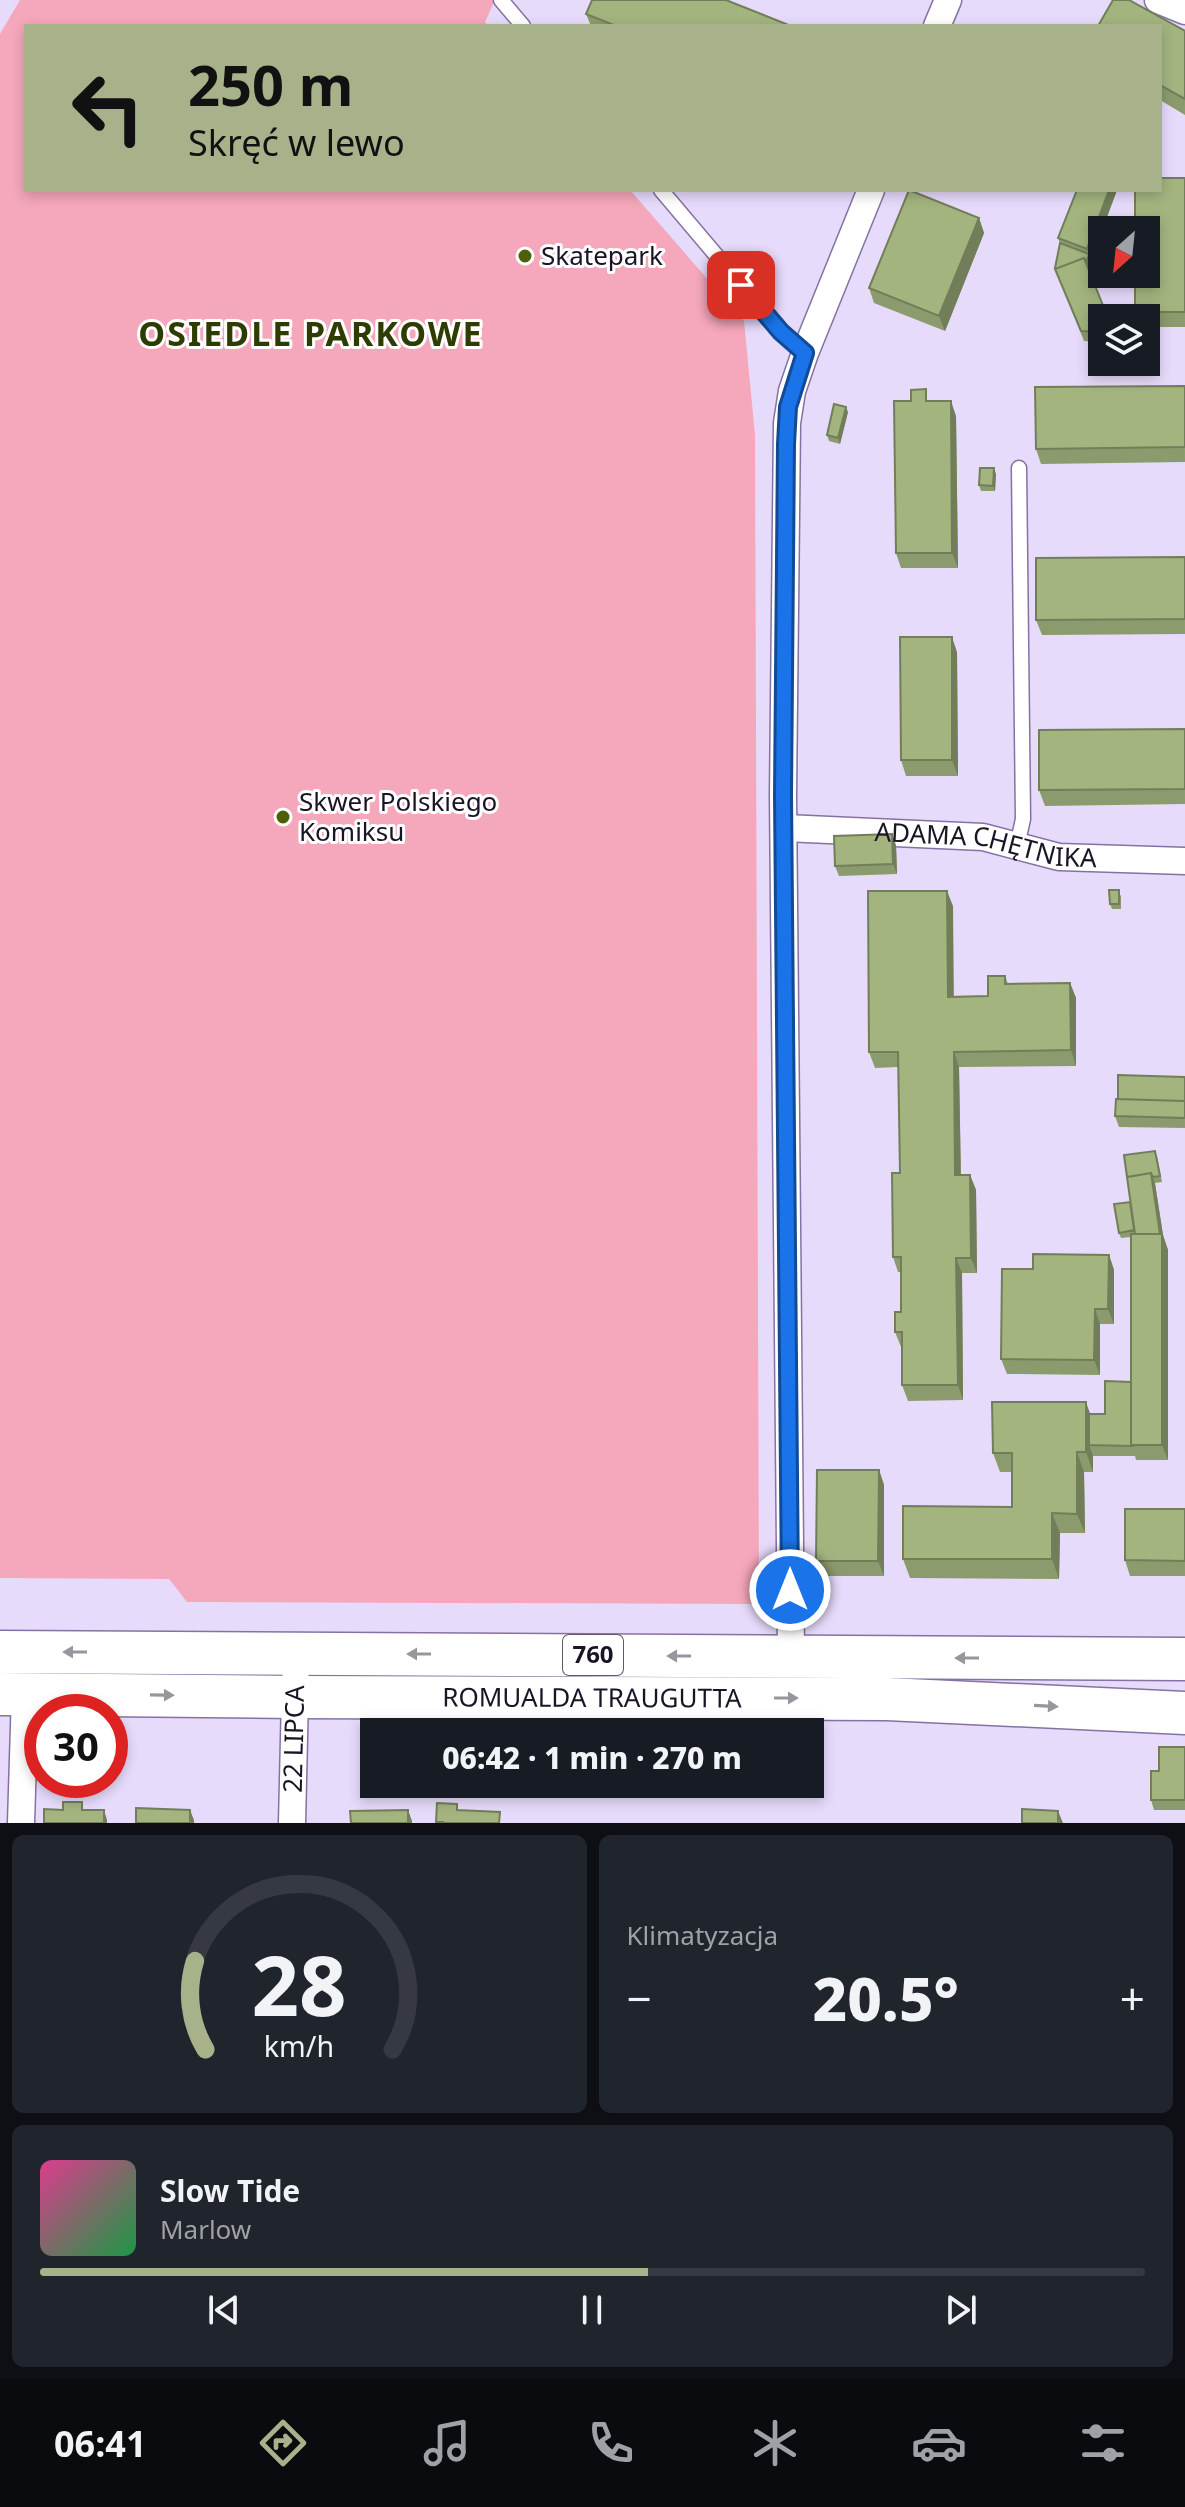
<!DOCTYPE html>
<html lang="pl">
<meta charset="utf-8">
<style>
:root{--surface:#171b24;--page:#20242c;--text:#f1f3f6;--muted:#9ea1a6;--line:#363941;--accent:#a7b18a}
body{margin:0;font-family:"Noto Sans",sans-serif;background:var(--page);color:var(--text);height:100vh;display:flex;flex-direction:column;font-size:30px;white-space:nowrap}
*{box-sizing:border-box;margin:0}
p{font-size:26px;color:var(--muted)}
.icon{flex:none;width:44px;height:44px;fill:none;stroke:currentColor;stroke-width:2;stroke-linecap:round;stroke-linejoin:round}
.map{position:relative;height:1823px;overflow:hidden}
.sheet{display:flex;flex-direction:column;gap:12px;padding:12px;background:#0d0f14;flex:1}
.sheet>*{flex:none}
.banner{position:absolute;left:24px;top:24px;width:1138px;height:168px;border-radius:0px;box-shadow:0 4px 12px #0003;background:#a7b18a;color:#111;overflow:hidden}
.needle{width:52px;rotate:207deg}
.fabs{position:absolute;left:1088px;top:216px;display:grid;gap:16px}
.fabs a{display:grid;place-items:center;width:72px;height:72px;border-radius:0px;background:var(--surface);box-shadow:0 4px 12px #0003;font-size:40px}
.speed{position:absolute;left:24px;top:1694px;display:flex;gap:16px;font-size:40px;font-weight:700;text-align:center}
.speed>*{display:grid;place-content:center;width:104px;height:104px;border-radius:50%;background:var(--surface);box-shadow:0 4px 12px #0003;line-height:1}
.speed .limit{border:12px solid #d22;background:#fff;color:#111}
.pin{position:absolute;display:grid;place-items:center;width:68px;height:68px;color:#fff;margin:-34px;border-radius:16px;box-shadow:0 4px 12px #0006}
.me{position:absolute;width:88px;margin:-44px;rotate:0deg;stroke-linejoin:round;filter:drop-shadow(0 0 6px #0008)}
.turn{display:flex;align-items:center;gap:28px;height:168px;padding:0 32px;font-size:36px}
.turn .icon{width:104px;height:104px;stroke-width:2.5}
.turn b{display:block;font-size:56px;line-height:68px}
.big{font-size:60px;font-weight:800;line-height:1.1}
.sheet .card{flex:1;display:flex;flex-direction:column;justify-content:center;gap:12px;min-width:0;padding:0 28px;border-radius:12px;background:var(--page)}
.sheet .dial{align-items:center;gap:0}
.dial svg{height:208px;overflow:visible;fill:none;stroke:var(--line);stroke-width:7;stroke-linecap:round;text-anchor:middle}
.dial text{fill:var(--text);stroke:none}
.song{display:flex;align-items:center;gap:24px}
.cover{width:96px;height:96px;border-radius:12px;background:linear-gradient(135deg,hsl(330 70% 55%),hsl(140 70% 35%))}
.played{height:8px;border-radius:4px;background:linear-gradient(90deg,var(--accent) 55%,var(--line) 55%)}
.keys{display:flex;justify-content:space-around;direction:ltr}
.heat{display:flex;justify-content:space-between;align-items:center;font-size:44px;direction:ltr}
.sheet .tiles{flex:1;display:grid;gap:12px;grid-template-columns:1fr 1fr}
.card:last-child{grid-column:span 2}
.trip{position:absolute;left:360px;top:1718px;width:464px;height:80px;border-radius:0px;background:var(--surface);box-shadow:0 4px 12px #0003;font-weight:800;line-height:80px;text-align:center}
.tabs{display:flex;height:128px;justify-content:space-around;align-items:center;background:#090b0e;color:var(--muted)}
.tabs .icon{width:56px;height:56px}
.tabs .selected{color:var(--accent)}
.tabs b{font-size:36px;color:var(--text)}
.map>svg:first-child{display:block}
.green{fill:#f5a7bb}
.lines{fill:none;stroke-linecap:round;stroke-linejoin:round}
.service-casing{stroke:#8572a2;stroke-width:17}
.minor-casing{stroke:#8572a2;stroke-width:29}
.primary-casing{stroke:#8572a2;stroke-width:45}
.service{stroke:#fff;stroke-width:14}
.minor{stroke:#fff;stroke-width:26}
.primary{stroke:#fff;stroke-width:42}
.wall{fill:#8c9b6d}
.shaded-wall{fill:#727e59}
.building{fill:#a3b47f;stroke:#727e59;stroke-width:2}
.oneway{fill:#98959d}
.route-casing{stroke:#114b97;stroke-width:20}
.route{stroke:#1a73e8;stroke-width:14}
.poi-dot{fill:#4c6007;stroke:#fff;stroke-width:3}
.labels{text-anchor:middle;stroke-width:6;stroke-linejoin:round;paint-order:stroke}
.shield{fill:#fff;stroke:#5f5a67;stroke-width:2}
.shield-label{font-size:24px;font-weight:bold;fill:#1b1326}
.poi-label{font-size:26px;fill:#1b1326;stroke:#fff;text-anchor:start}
.street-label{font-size:26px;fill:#1b1326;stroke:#fff}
.district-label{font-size:34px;font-weight:bold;letter-spacing:2px;fill:#2e3c01;stroke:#fff}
</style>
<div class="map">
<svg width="1185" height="1823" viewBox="0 0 1185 1823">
<rect width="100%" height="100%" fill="#e7dbfb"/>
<path class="green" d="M20,0H495L485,22L488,26H26V190H630L744,321L755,435L759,1604L187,1602L169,1579L0,1578V34Z"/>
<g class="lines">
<g class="service-casing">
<path id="service" d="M501,0L523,26
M661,190L781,332L805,353
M1017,846L1023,819L1019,468"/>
</g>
<g class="minor-casing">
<g id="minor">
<path d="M1158,0L1185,11"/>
<path d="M937,26L948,0"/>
<path id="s1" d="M785,828L983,837L1059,857L1185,861"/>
<path d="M791,1656L783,795L787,423L792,391L805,353L871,190"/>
<path d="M21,1823L25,1694"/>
<path id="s2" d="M292,1823L296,1654"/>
</g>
</g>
<g class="primary-casing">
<g id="primary">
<path d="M0,1652L1185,1659"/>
<path id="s3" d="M0,1694L295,1697L887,1699L1185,1713"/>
</g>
</g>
<use href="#service" class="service"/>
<use href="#minor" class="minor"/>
<use href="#primary" class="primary"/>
</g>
<path class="wall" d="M586,14L791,26H591Z
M1160,26L1185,31V115L1160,100Z
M1185,178V327H1146V318H1138L1135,312Z
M1077,190H1117L1088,268L1102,318V342L1084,341L1055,268L1060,243L1058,238Z
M979,218L984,233L945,331L874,303L869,288Z
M1185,386V462L1041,464L1036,449Z
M911,401H931L956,416L958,568H901L896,553Z
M848,412L840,444L829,441L827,435Z
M996,474L995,491H981L979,485Z
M1185,557V634L1042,635L1036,620Z
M957,652L958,776H906L901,760Z
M1185,729V804L1045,806L1039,790Z
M896,845L897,874L839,876L835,866Z
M1121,895V909H1112L1110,904Z
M953,906V997L988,996L1005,976L1008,984L1070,983L1076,998V1066L959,1067L961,1175H970L976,1190L977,1273H962L963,1400L908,1401L902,1385V1347H901L895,1332L901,1312V1272H898L893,1257L900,1173L898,1067L875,1068L869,1052Z
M1185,1077V1128L1119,1127L1115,1116Z
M1157,1156L1162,1182L1155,1183L1163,1235L1168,1250V1460H1136L1135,1456H1093V1472H1084L1085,1533H1060L1059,1579L910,1578L903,1559L1012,1507V1472H1000L993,1453L1090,1414H1105L1131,1382V1237L1121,1238L1119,1233L1130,1202Z
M1109,1255L1114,1270V1324H1100V1375L1007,1374L1001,1359L1033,1269Z
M879,1470L884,1485V1576H822L816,1561Z
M1185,1509V1576H1130L1125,1560Z
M1185,1747V1810H1154L1151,1800L1159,1771Z"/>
<path class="shaded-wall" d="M1109,190H1117L1088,268L1086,263L1089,254L1087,249Z
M979,218L984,233L945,331L939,316Z
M951,401L956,416L958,568L952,553Z
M846,407L848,412L840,444L838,438Z
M994,468L996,474L995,491L993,486Z
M952,637L957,652L958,776L952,760Z
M892,834L896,845L897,874L893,864Z
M947,891L953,906L954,1012L948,997Z
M1070,983L1076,998V1066L1071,1050Z
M954,1052L959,1067L961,1190L955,1175Z
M1151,1173L1155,1184L1163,1235L1168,1250V1460L1162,1445L1160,1235Z
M970,1175L976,1190L977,1273L971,1258Z
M1109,1255L1114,1270V1324L1108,1309Z
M956,1258L962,1273L963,1400L958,1385Z
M1095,1309L1100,1324V1375L1094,1360Z
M1086,1402L1093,1422L1089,1445L1093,1456V1472L1086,1452Z
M1077,1452L1084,1472L1085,1533L1077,1514Z
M879,1470L884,1485V1576L878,1561Z
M1052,1513L1060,1533L1059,1579L1052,1559Z
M104,1810L107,1820V1823H104Z
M190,1810L194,1820V1823H190Z
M408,1810L412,1821V1823H408Z
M1058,1811L1063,1823H1058Z"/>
<path class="building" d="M592,0H726L791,26H616L586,14Z
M1113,0H1129L1185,31V99L1160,85V26H1098Z
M1160,178H1185V312H1135V274H1146V230H1135V190H1160Z
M909,190L979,218L939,316L869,288Z
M1077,190H1109L1087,249L1058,238Z
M1060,243L1089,254L1086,262L1084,258L1055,269L1057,274L1055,268Z
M1084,258L1108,318H1102V332L1081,331L1055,269Z
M1185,386V447L1036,449L1035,387Z
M926,389V401H951L952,553H896L894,401H911V390Z
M834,404L846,407L838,438L827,435Z
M980,468H994L993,486L979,485Z
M1185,557V619L1036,620V558Z
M900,637H952V760H901Z
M1185,729V789L1039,790V730Z
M892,834L893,864L835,866L834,836Z
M1109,890H1119V904H1110Z
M868,891H947L948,997L988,996V976H1005V984L1070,983L1071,1050L954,1052L955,1175H970L971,1258H956L958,1385H902V1332H895V1312H901V1257H893L892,1173H900L898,1052H869Z
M1118,1075L1185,1077V1101L1118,1099Z
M1116,1099L1185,1101V1118L1115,1116Z
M1155,1151L1160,1176L1153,1177L1151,1173L1127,1177L1124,1155Z
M1151,1173L1160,1234H1135L1127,1177Z
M1130,1202L1134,1230L1119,1233L1114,1204Z
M1131,1234H1162V1445H1131Z
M1033,1254L1109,1255L1108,1309H1095L1094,1360L1001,1359L1002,1269H1033Z
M1105,1381L1131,1382V1445L1132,1446L1089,1445V1414H1105Z
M992,1402H1086V1452H1077V1514L1052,1513V1559H903V1506L1012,1507V1453H993Z
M817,1470H879L878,1561H816Z
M1125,1509H1185V1561L1125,1560Z
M1159,1747H1185V1800H1151V1771H1159Z
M63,1802H82V1810H104V1823H44V1809L63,1810Z
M437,1803L457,1804V1810L500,1812L499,1823H443V1822H436Z
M136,1808L190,1810V1823H136Z
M1022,1809L1058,1811V1823H1022Z
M408,1810V1823H351L350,1811Z"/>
<defs><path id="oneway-solid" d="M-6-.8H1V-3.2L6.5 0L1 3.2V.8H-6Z" transform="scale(2)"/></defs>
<g class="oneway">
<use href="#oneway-solid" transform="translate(75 1652) rotate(-180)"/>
<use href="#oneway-solid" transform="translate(419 1654) rotate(-180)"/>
<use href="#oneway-solid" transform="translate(679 1656) rotate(-180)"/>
<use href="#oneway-solid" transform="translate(967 1658) rotate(-180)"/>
<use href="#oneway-solid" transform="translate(162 1695) rotate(1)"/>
<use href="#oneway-solid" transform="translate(786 1698)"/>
<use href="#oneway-solid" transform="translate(1046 1706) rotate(3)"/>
</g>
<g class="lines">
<g class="route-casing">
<path id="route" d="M741,285L781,332L805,353L788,407L786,444L783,795L790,1590"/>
</g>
<use href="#route" class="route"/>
</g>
<g class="poi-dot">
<circle cx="525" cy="256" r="8"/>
<circle cx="283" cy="817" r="8"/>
</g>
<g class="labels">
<rect class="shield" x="563" y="1635" width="60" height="40" rx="6"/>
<g class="shield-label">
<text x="593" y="1663">760</text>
</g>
<g class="poi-label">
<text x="541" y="265">Skatepark</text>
<text x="299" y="811">Skwer Polskiego<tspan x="299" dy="30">Komiksu</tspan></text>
</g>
<g class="street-label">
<text dy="9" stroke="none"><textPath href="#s1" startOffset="202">ADAMA CHĘTNIKA</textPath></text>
<text dy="9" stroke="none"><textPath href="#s3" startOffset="592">ROMUALDA TRAUGUTTA</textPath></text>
<text dy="9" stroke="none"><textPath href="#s2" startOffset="84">22 LIPCA</textPath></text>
</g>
<g class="district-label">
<text x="311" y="346">OSIEDLE PARKOWE</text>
</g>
</g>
</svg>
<div class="fabs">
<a><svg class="needle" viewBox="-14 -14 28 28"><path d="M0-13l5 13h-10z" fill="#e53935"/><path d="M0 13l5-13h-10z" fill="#9ea1a6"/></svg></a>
<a><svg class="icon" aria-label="layers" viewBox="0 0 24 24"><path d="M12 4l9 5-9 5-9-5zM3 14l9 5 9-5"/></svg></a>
</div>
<div class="speed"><div class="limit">30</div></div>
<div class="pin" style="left:741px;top:285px;background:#d93025"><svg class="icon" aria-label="arrive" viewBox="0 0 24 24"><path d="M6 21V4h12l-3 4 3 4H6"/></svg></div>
<svg class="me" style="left:790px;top:1590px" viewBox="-20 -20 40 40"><circle r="17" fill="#1a73e8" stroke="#fff" stroke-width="3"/><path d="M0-11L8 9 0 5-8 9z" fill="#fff"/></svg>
<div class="trip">06:42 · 1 min · 270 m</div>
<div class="banner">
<div class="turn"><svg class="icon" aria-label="left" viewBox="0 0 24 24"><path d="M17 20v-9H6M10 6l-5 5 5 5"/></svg><div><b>250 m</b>Skręć w lewo</div></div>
</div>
</div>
<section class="sheet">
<div class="tiles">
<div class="card dial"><svg viewBox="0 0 100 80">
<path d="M14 69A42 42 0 1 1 86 69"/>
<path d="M14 69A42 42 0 0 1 10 35" stroke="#a7b18a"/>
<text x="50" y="56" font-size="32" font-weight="700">28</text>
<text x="50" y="72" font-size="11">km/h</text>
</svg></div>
<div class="card"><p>Klimatyzacja</p>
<div class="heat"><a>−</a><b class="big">20.5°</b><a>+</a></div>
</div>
<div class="card">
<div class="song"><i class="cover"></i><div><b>Slow Tide</b><p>Marlow</p></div></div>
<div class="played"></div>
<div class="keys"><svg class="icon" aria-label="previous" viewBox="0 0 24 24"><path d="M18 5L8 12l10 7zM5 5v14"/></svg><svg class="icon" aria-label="pause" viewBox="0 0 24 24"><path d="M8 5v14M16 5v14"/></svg><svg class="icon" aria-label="next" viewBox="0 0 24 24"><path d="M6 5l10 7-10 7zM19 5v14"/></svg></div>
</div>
</div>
</section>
<nav class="tabs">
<b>06:41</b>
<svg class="icon selected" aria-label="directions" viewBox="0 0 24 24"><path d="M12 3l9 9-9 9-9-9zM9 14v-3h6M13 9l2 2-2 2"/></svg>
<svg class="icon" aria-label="music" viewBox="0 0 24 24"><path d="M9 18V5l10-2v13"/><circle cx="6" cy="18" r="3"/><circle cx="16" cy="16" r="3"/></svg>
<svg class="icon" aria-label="phone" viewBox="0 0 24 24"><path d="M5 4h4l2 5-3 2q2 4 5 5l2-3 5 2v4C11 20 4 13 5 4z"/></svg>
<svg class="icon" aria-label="climate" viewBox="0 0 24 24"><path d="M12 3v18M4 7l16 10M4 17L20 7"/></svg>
<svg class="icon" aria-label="car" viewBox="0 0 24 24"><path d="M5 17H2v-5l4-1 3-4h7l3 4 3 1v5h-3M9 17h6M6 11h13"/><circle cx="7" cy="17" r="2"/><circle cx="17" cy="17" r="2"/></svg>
<svg class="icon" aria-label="filters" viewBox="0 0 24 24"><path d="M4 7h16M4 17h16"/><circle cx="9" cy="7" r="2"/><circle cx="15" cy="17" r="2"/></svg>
</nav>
